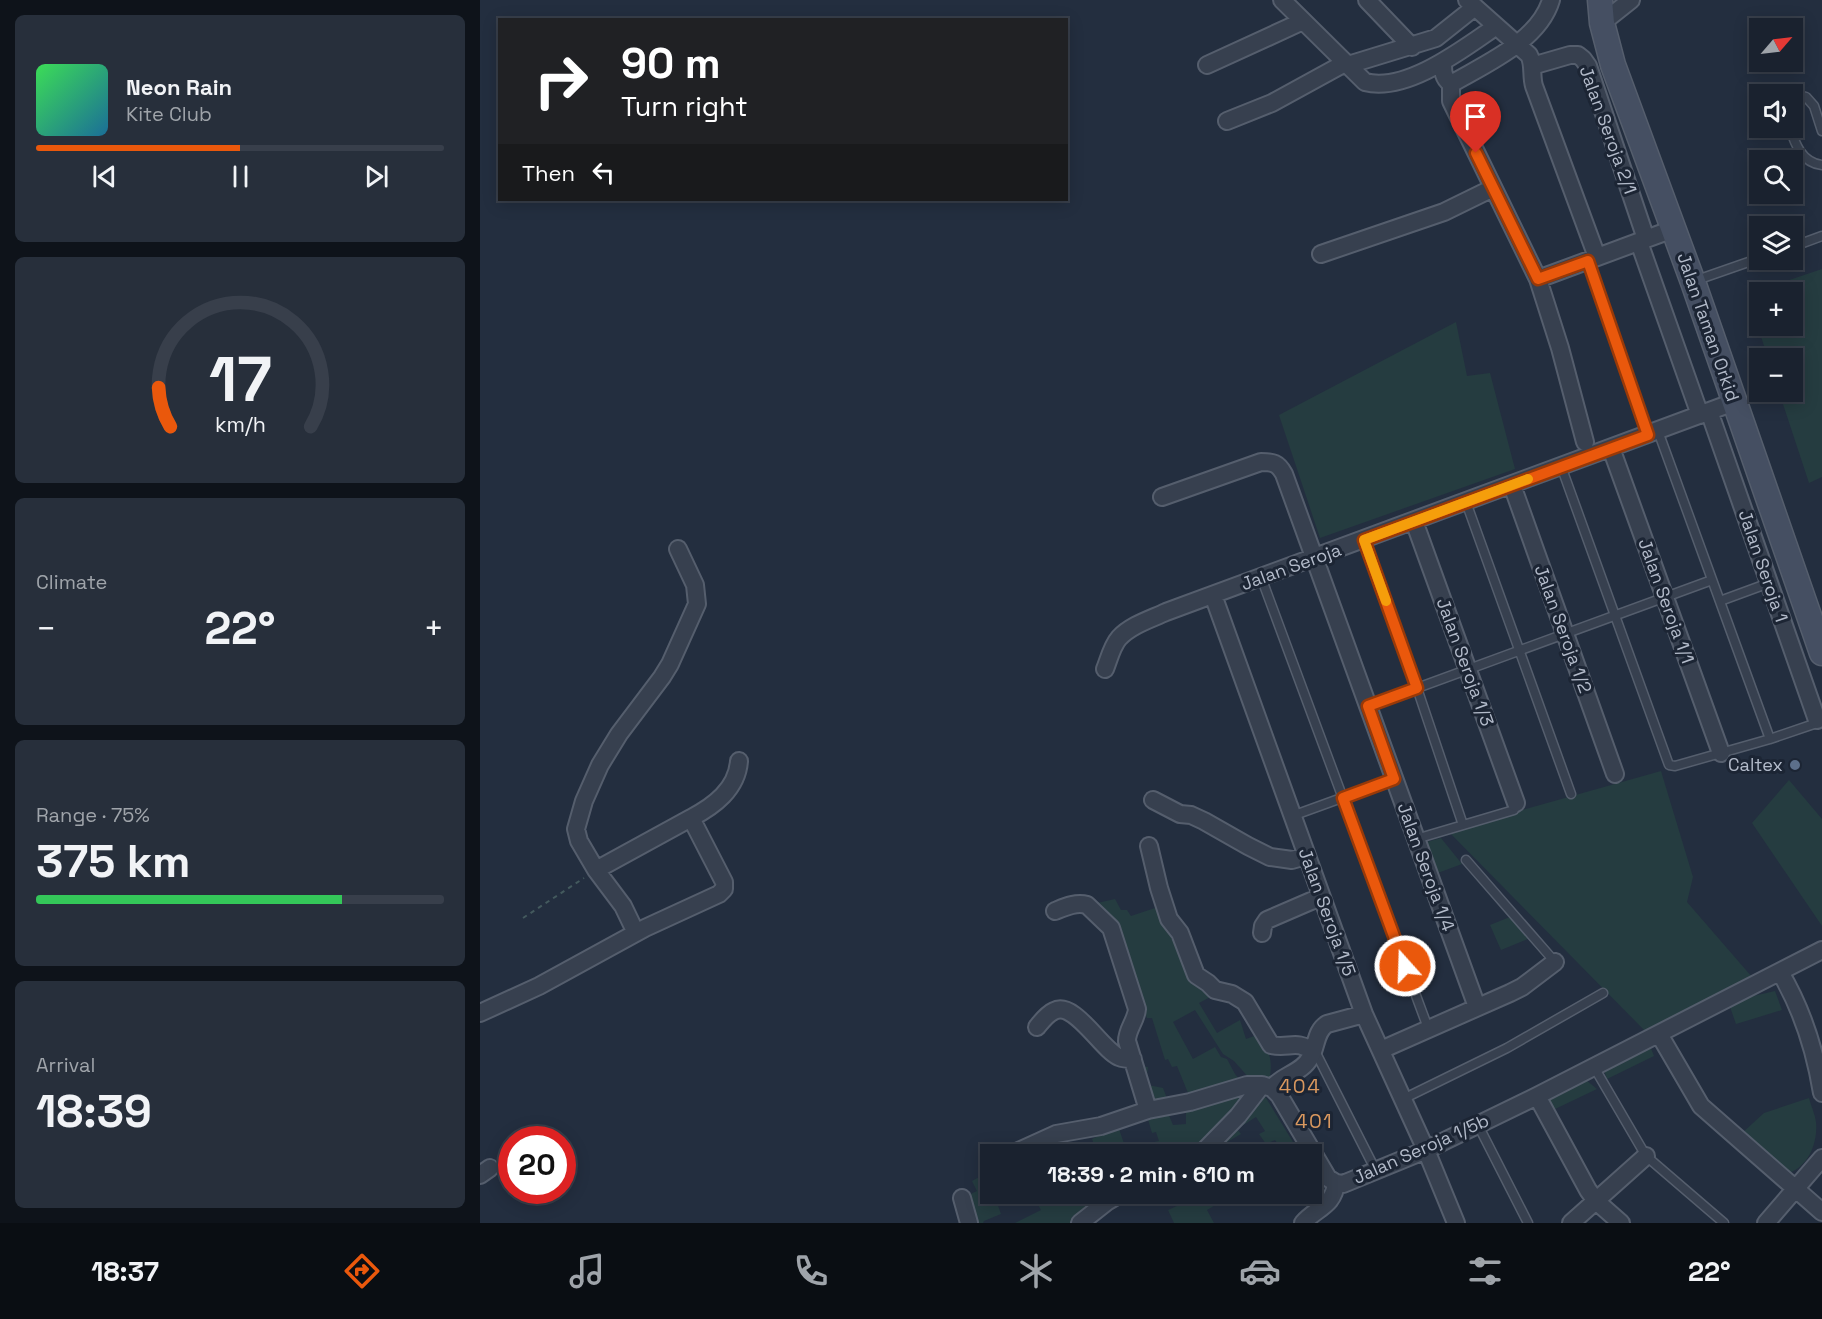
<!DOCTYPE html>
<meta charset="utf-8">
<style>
:root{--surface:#1a222f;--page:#272f3b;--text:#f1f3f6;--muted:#9fa4aa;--line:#383f4b;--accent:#ea580c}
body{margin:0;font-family:"Space Grotesk",sans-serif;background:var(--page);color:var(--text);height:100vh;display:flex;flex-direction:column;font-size:22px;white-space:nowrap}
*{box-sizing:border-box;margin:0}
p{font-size:20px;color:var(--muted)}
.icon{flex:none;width:33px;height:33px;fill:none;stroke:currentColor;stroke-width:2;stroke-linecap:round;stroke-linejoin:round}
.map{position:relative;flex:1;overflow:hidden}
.sheet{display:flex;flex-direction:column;gap:15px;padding:15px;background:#0e131a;width:480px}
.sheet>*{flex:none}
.banner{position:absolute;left:18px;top:18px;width:570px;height:183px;border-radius:0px;box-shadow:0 3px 15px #0003,0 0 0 2px var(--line);background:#202124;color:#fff;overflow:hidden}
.needle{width:39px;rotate:62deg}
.tools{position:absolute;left:1269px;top:18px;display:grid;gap:12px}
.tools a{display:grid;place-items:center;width:54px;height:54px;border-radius:0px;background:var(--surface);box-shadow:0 3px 15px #0003,0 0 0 2px var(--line);font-size:30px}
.speed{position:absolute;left:18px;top:1126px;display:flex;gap:12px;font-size:30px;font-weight:700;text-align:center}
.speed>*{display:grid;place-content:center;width:78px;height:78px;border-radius:50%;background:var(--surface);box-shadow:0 3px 15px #0003,0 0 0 2px var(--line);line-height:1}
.speed .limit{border:9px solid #d22;background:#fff;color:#111}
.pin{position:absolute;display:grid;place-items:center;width:51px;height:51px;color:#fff;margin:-62px -26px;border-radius:50% 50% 50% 0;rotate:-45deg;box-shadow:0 0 6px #0007}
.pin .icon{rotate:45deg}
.me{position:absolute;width:66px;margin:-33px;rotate:340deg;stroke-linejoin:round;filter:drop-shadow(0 0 4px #0008)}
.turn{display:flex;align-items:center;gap:21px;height:126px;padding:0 24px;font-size:27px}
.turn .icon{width:78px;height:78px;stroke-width:2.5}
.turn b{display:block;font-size:42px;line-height:51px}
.then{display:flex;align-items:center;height:57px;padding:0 24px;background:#0003;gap:12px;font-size:22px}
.big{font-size:45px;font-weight:600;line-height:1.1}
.sheet .card{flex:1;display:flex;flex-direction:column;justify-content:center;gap:9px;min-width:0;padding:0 21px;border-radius:9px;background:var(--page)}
.sheet .dial{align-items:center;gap:0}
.dial svg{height:156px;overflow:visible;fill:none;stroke:var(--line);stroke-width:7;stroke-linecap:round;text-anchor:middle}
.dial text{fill:var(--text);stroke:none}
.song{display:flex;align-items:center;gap:18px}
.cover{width:72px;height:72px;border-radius:9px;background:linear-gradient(135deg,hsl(130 70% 55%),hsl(200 70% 35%))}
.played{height:6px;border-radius:3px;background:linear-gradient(90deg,var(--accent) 50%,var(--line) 50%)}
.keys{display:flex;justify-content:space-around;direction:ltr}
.heat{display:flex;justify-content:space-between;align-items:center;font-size:33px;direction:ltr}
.charge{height:9px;border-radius:4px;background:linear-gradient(90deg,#34c759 75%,var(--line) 0)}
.trip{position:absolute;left:500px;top:1144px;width:342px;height:60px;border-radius:0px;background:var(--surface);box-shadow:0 3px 15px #0003,0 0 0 2px var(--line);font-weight:600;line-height:60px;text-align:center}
.menu{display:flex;height:96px;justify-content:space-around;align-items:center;background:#0a0e13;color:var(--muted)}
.menu .icon{width:42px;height:42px}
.menu .selected{color:var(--accent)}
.menu b{font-size:27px;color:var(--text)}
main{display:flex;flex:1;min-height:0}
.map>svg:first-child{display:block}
.green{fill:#253c40;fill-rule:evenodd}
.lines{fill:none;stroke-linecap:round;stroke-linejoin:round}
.lane-casing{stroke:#555e6d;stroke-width:11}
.street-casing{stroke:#555e6d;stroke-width:20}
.secondary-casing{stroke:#555e6d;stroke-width:27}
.path{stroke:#43595d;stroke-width:2;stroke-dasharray:4.5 4.5;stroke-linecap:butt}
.lane{stroke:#37404f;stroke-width:8}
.street{stroke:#37404f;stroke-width:16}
.secondary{stroke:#454f62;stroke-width:24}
.route-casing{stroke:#983908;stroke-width:15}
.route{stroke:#ea580c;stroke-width:10}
.slow{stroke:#f59e0b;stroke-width:10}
.service-dot{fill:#5c6f8a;stroke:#1c2534;stroke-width:2}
.labels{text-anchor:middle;stroke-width:6;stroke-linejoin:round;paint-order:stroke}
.street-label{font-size:18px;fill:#b3bbca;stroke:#1c2534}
.poi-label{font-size:18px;fill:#b3bbca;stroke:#1c2534;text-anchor:end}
.neighbourhood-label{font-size:20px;letter-spacing:1.5px;fill:#d9985f;stroke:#1c2534}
</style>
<main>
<section class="sheet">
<div class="card">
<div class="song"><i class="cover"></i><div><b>Neon Rain</b><p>Kite Club</p></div></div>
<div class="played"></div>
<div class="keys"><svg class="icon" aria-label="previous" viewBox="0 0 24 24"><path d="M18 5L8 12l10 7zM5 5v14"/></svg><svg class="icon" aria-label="pause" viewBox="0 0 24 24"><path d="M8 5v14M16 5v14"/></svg><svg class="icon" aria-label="next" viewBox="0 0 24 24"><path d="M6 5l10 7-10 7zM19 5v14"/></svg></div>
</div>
<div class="card dial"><svg viewBox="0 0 100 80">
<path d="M14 69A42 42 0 1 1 86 69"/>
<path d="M14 69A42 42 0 0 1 8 49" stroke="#ea580c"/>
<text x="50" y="56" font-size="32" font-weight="700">17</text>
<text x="50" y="72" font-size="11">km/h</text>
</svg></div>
<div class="card"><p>Climate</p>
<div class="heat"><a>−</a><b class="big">22°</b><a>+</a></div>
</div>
<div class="card"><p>Range · 75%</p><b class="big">375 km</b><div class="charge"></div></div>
<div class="card"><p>Arrival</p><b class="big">18:39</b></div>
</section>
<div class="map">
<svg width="1342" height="1223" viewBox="0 0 1342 1223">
<rect width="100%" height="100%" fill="#232e3f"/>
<path class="green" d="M1342,269V477L1329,483L1299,392H1312V358H1288L1267,294ZM1280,292H1312V326H1280Z
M976,322L987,376L1010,373L1035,469L840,538L799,415Z
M1181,771L1213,877L1207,902L1272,977L1165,1031L968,831Z
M1309,780L1342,819V926L1272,823Z
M961,838L982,864L955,874L943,843Z
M635,899L641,910H647L651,916L675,908L680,909L736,994L719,1003L737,1033L760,1020L766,1039L777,1035C791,1052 793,1060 789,1083L770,1079L754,1061L743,1054L715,1010L693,1022L713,1059L735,1047L741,1057L747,1059L755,1074L763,1084L674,1106L658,1066L668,1067L667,1075L668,1085L683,1088L688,1101L708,1093L697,1066L692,1067L688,1059L685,1060L672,1018H667L617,903Z
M1030,917L1050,938L1021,950L1010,925Z
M1295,991L1302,1010L1256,1024L1250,1007L1269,997Z
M1170,1046L1174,1056L1127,1079L1124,1070Z
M1106,1080L1117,1089L1073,1110L1070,1100L1071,1095Z
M774,1091L718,1155H673L672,1152L677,1149L674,1142L679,1141L676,1132L672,1133L667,1116L688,1113L693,1125L706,1124V1111Z
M782,1095L786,1098L821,1155H805L795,1140L786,1144L779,1134L785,1131L776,1117L757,1129L761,1134L742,1145L748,1155H725Z
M1329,1098C1331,1106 1335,1114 1336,1122C1338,1142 1329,1166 1309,1173L1261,1134L1284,1113Z
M639,1129L648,1155H614L617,1153L612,1139L626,1132Z
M510,1171V1194H514L521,1214L504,1221L503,1223H491L484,1197L497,1191L492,1181Z
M552,1194H638L599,1223H535L561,1210Z
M718,1194H761L744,1204L742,1201L727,1210L734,1223H694L688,1210L719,1196Z"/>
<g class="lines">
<g class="lane-casing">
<path id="lane" d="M1312,101L1322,96L1326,97L1334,106L1342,131
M1310,128C1315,144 1322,163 1342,165
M1312,247L1342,236
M1108,261L1168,435
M1214,281L1280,258
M1178,431L1290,739
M1081,466L1189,765L1195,766L1290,739L1334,724L1337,720
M986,502L1091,794
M884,540L937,688L983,825
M781,577L948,1028
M1240,601L1289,583
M888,706L1232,580
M812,816L914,779
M936,839L1034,810L1036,803
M986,860L1075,962
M835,1051L896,1171
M1114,1067L1166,1156L1244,1223
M923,1099L1027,1048L1123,993
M998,1125L1048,1223"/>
</g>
<g class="street-casing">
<path id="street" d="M802,0L885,82C926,93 983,49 1015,27
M887,0L932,47
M987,0L1049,55C1054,64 1051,76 1054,86L1117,257
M1122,23L1151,0
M963,62C963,72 963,78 971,84V101L1058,279L1080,348L1105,442
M727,65L823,21
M868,65L956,38L995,7
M1052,66L1090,55H1098L1103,59L1108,66L1166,239
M971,84C1005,64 1059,41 1071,0
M747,121L792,103L865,63
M1159,242L1220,415
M841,254L964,212L1013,188
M1058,279L1193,229
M1229,411L1337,720
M1131,448L1241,753
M1032,485L1135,774
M682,497L781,462C793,462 798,463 804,474L997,1007
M934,521L1036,803
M733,595L884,1014L946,1150L976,1223
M625,669C629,659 632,646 639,638C651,625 671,619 686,612L1254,402
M673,800L700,814L711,815L724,821L768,846L790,857L812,860L826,856
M669,846L679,888L689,919L700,933L716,975L728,983L735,990L752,994L765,1002L791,1045C809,1049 817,1039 833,1052
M116,870L211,818
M575,911C585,907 596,902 607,905L631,928L657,1009C656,1021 647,1029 647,1041L668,1110
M156,933L143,906L116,870L99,841L96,829L104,801L120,765L139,734L182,677L190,664L217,604L215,585L198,549
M782,933L783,926L787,920L831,901L841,898
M1300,972C1322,1009 1335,1050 1342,1093
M0,1013L59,986L165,928L239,894L244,889V882L211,818C234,806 257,789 259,761
M557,1027C562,1021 567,1014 574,1011C594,1000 621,1049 639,1057C644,1059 648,1059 653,1059
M1179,1034L1221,1106L1342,1212
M901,1050L1030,993L1042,987L1075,962
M792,1088C802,1075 822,1073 830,1058C837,1047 835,1031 847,1024L884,1014
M1057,1096L1108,1190L1116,1201L1141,1223
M530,1155L576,1134L621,1126L668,1110L710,1102L767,1085H782L792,1088L799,1095L848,1178L856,1183L863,1184L946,1150L1057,1096L1342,950
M720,1155L758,1116L782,1085
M0,1175L10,1168
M482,1198L489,1223
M600,1223L628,1201L640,1194
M823,1223C836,1208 854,1206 856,1183
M1091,1223L1166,1156
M1286,1223L1342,1158"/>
</g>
<g class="secondary-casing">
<path id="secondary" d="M1120,0L1122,23L1133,65L1213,282L1342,653"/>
</g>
<path class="path" d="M43,918L104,878"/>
<use href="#lane" class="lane"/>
<use href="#street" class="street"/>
<use href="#secondary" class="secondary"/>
</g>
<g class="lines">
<g class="route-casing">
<path id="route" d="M925,966L863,798L914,779L888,706L937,688L884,540L1168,435L1108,261L1058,279L996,153"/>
</g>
<use href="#route" class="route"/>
<path class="slow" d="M906,601L884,540L1048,479"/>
</g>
<circle class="service-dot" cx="1315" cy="765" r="6"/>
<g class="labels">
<g class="street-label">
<text transform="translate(1128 130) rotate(70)" y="6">Jalan Seroja 2/1</text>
<text transform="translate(1228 327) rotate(71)" y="6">Jalan Taman Orkid</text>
<text transform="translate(1283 566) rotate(71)" y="6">Jalan Seroja 1</text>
<text transform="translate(811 567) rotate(-20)" y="6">Jalan Seroja</text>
<text transform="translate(1186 601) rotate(70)" y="6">Jalan Seroja 1/1</text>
<text transform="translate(1083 629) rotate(70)" y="6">Jalan Seroja 1/2</text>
<text transform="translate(985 662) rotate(70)" y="6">Jalan Seroja 1/3</text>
<text transform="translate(946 867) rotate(70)" y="6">Jalan Seroja 1/4</text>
<text transform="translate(847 912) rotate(70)" y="6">Jalan Seroja 1/5</text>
<text transform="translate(941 1149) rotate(-24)" y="6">Jalan Seroja 1/5b</text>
</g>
<g class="poi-label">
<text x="1303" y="771">Caltex</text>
</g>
<g class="neighbourhood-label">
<text x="820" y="1093">404</text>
<text x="834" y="1128">401</text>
</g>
</g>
</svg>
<div class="tools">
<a><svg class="needle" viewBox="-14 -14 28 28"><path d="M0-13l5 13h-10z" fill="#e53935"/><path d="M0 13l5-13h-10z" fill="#9fa4aa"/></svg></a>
<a><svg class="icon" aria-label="sound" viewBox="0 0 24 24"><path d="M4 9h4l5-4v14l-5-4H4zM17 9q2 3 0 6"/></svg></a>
<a><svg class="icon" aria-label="search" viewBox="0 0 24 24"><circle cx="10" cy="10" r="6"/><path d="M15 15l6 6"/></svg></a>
<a><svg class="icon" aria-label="layers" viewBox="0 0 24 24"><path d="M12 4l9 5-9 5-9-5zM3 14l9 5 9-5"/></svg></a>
<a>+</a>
<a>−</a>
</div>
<div class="speed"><div class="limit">20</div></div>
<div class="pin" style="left:996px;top:153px;background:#d93025"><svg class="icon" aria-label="arrive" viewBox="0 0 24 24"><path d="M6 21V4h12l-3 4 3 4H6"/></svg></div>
<svg class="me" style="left:925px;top:966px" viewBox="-20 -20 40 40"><circle r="17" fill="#ea580c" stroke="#fff" stroke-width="3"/><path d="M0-11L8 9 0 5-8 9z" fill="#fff"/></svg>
<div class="trip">18:39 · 2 min · 610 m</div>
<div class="banner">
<div class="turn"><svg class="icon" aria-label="right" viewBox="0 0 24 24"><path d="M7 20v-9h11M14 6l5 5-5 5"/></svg><div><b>90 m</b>Turn right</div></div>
<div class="then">Then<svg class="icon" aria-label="left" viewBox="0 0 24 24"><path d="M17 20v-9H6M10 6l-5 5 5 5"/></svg></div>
</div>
</div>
</main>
<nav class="menu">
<b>18:37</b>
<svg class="icon selected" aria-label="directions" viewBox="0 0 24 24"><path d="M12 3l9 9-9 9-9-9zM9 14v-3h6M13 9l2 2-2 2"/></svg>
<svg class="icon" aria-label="music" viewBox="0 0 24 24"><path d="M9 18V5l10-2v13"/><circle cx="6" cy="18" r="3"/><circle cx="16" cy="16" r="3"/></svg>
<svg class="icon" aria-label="phone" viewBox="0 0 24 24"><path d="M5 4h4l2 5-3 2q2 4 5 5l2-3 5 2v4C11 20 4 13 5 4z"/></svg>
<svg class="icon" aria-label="climate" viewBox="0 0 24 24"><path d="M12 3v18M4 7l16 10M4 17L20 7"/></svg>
<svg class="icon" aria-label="car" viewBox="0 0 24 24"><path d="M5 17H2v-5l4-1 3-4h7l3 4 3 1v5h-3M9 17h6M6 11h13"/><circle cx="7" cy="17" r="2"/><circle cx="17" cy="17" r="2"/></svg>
<svg class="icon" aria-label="filters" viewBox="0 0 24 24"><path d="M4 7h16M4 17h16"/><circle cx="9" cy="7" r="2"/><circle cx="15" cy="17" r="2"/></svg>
<b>22°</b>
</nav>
